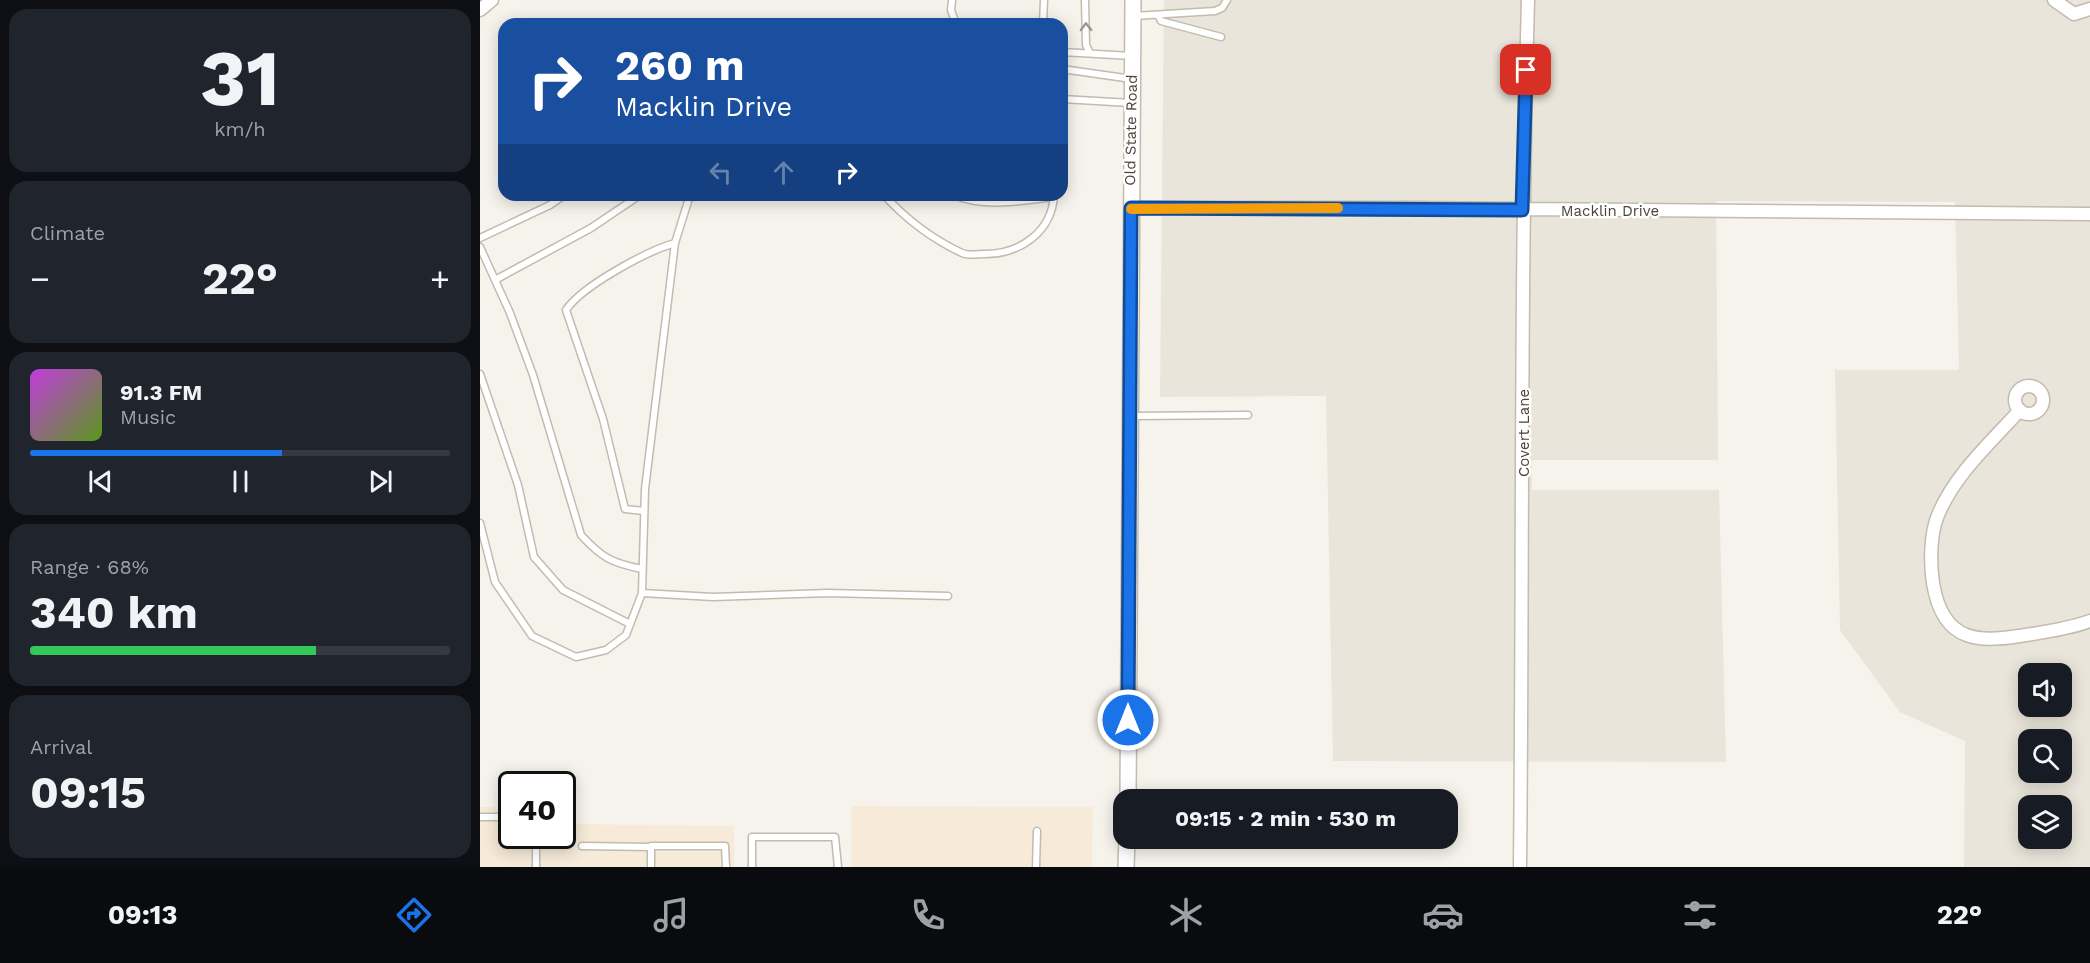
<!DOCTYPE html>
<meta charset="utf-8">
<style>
:root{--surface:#171b24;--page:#20242c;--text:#f1f3f6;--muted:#9ea1a6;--line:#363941;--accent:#1a73e8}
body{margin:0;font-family:"Work Sans",sans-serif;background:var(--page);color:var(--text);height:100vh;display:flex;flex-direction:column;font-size:22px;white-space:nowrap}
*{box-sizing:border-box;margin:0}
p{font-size:20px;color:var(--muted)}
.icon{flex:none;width:33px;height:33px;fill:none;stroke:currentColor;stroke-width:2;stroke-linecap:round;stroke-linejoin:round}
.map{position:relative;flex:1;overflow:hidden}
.panel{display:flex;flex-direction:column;gap:9px;padding:9px;background:#0d0f14;width:480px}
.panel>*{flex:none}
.guide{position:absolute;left:18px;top:18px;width:570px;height:183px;border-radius:18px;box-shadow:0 3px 15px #0003;background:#1a4fa0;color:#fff;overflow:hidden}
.fabs{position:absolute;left:1538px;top:663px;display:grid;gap:12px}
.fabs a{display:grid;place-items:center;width:54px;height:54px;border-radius:12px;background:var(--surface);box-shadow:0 3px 15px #0003;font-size:30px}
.speed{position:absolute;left:18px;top:771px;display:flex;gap:12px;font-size:30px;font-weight:700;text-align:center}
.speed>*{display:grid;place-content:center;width:78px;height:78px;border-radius:50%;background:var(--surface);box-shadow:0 3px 15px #0003;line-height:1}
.speed .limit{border:3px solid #111;border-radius:9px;background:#fff;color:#111}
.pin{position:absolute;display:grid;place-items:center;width:51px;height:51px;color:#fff;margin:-26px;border-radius:12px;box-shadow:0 3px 9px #0006}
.me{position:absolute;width:66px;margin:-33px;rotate:0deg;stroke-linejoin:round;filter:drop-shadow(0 0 4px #0008)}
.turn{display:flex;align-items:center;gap:21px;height:126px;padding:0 18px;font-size:27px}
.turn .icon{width:78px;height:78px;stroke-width:2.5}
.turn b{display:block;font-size:42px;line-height:51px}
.lanes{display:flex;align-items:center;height:57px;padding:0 18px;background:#0003;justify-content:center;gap:30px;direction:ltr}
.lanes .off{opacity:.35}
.big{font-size:45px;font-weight:700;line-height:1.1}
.panel .tile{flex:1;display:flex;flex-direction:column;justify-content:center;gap:9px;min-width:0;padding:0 21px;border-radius:18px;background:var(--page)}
.panel .dial{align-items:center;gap:0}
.dial b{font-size:78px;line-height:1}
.song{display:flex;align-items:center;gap:18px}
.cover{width:72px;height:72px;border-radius:9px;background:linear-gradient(135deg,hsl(290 70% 55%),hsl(90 70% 35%))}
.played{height:6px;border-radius:3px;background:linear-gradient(90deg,var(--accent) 60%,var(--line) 60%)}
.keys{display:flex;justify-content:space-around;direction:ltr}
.heat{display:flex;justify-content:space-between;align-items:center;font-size:33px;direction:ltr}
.charge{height:9px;border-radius:4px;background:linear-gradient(90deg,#34c759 68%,var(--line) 0)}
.trip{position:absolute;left:633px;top:789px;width:345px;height:60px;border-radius:18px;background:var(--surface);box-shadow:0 3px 15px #0003;font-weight:700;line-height:60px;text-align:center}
.tab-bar{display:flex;height:96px;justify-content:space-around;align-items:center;background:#090b0e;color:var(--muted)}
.tab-bar .icon{width:42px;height:42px}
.tab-bar .active{color:var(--accent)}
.tab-bar b{font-size:27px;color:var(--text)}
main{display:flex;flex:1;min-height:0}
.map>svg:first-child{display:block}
.residential{fill:#eae5da;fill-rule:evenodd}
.commercial{fill:#f7ead8}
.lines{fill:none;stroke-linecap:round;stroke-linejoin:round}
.service-casing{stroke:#c2bbae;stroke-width:9}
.minor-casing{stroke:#c2bbae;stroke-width:15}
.tertiary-casing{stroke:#c2bbae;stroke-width:18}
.service{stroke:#fff;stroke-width:6}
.minor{stroke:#fff;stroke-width:12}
.tertiary{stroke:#fff;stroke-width:15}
.oneway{stroke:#9c9892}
.route-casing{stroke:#114b97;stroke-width:15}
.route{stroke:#1a73e8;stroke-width:10}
.slow{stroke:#f59e0b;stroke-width:10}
.labels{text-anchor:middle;stroke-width:5;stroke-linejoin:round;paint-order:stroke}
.street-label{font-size:15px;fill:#4b4439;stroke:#fff}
</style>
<main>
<section class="panel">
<div class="tile dial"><b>31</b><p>km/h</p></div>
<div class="tile"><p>Climate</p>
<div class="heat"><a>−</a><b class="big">22°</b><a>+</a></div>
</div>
<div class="tile">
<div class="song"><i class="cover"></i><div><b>91.3 FM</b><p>Music</p></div></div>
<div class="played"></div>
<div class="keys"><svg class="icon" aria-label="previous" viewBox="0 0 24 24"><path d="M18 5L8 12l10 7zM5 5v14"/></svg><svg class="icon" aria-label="pause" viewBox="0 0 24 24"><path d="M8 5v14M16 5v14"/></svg><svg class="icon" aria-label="next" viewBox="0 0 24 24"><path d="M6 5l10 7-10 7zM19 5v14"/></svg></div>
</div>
<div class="tile"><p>Range · 68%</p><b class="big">340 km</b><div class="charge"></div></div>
<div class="tile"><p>Arrival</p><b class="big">09:15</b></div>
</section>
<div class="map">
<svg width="1610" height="867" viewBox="0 0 1610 867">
<rect width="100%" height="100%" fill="#f6f3ec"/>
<path class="residential" d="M684,0H1610V867H1484L1485,741L1420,712L1360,630L1355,370H1479L1475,202L1236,201L1238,460H1052V490H1239L1246,762L853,761L846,396L680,397ZM1548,674H1581V706H1548ZM1548,740H1581V772H1548ZM1548,806H1581V838H1548Z"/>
<path class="commercial" d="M371,806L613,807L612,867H371Z
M0,807H31L32,836H82L83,824L254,826V867H0Z"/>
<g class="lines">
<g class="service-casing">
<path id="service" d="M472,0L471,10L476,24
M605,0L606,45L610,53
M678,15L681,21L741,37
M654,16L735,11L742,8L747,0
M563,24L564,0
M582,52L652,56
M582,69L652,79
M582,99L651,103
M404,195C426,219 452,239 482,253C488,256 498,254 505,254C540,254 572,232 574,195
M474,195C503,208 543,201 574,197
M0,238L70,205L84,195
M0,247L30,313L53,375L101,535C122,558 132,563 162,569
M15,280L111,228L160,195
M0,374L38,485L54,557L83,590L150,624
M652,416L768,415
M164,511L145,509L123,419L86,310C102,286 167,251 195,243
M0,523L15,582L52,636L96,657L126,650L146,635L162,593L165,489L195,243L210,195
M162,593L233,597L348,593L468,596
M0,817H32
M102,846L171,847
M56,867V836
M171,867V846H245L246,867
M272,867V837H355L358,867
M556,867L557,831"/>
</g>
<g class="minor-casing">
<path id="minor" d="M1574,0L1594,14L1610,9
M0,10L12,0
M651,208H930L1610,214
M1535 400a14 14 0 1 1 28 0a14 14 0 1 1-28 0Z
M1540,410C1511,442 1475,474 1458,515C1450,534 1450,563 1453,583C1463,645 1500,643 1552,634C1572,631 1591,628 1610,621
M1040,867C1043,578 1040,289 1048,0"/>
</g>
<g class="tertiary-casing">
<path id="tertiary" d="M648,800L653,0
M646,867L647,838"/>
</g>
<use href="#service" class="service"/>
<use href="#minor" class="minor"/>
<use href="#tertiary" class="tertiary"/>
</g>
<defs><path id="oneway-chevron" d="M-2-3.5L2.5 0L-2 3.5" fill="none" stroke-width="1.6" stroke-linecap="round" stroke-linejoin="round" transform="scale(1.5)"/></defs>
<use class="oneway" href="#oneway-chevron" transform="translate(606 27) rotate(-91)"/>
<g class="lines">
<g class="route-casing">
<path id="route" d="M648,720L651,208L1042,210L1046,70"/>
</g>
<use href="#route" class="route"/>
<path class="slow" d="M651,209L858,208"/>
</g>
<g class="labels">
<g class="street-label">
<text transform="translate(651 130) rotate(-89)" y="5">Old State Road</text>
<text x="1130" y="216">Macklin Drive</text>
<text transform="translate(1044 433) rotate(-90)" y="5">Covert Lane</text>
</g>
</g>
</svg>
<div class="fabs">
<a><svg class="icon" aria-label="sound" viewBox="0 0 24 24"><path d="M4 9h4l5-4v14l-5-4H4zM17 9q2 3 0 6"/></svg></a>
<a><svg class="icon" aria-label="search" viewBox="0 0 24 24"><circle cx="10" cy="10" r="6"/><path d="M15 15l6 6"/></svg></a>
<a><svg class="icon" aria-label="layers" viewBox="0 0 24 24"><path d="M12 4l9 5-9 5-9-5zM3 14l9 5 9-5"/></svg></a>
</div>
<div class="speed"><div class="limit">40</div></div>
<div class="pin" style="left:1046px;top:70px;background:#d93025"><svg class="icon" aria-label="arrive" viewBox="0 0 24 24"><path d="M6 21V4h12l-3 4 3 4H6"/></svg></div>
<svg class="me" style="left:648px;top:720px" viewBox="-20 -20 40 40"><circle r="17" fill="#1a73e8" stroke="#fff" stroke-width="3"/><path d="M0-11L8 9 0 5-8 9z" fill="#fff"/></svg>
<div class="trip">09:15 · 2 min · 530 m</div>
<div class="guide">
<div class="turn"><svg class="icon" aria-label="right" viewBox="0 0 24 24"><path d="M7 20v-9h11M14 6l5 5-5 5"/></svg><div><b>260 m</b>Macklin Drive</div></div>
<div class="lanes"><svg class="icon off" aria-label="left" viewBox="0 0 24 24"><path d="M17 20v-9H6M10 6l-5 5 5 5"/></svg><svg class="icon off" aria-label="ahead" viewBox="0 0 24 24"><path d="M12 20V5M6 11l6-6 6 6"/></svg><svg class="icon" aria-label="right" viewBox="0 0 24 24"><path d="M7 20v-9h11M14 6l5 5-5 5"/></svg></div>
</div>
</div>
</main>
<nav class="tab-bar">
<b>09:13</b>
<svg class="icon active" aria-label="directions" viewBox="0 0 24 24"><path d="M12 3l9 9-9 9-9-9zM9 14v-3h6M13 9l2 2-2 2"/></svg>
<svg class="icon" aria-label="music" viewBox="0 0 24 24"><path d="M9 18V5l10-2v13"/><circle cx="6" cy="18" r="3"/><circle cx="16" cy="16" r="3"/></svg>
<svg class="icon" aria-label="phone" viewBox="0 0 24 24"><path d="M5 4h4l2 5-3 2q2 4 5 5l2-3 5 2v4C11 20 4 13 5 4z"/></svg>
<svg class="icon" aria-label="climate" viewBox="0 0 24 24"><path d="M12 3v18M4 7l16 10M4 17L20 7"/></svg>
<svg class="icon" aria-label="car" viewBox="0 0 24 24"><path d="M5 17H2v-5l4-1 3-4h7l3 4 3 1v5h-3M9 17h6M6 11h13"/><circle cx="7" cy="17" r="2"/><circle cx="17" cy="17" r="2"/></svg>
<svg class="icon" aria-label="filters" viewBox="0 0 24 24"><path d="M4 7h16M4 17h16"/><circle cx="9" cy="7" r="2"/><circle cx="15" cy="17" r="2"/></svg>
<b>22°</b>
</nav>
